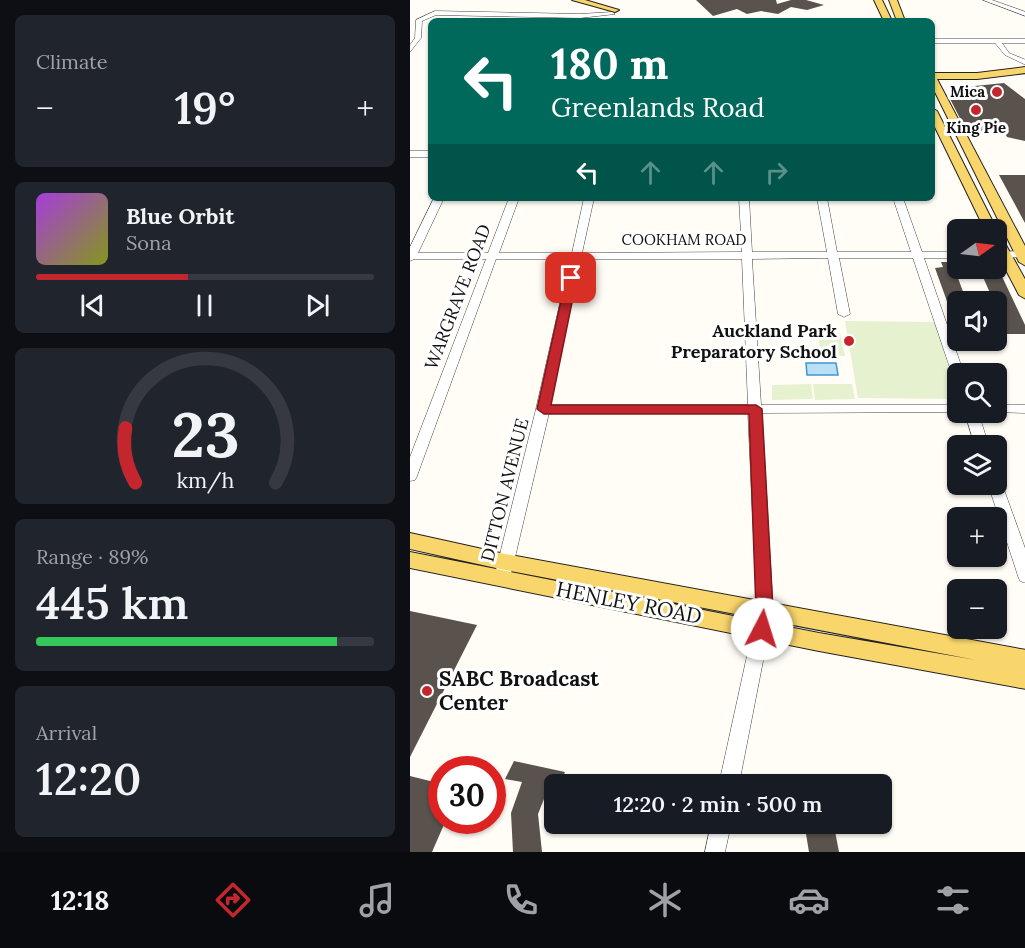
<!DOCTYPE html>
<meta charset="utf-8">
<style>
:root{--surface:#171b24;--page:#20242c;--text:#f1f3f6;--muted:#9ea1a6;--line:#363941;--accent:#c4262e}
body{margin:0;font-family:Lora,serif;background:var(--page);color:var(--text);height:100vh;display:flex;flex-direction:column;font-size:22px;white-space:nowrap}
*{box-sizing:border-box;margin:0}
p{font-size:20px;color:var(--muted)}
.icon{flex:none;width:33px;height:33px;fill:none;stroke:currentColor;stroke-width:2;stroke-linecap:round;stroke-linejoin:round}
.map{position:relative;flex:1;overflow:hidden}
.sheet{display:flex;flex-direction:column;gap:15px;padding:15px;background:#0d0f14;width:410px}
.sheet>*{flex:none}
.top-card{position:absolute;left:18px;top:18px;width:507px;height:183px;border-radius:9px;box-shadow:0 2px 4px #0004;background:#00695c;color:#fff;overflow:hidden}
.needle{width:39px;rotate:76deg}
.controls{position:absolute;left:537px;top:219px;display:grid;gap:12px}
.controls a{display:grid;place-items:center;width:60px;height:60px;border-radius:9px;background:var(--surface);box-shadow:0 2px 4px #0004;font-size:30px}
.speed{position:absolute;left:18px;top:756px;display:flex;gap:12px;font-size:30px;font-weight:700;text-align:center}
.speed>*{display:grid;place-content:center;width:78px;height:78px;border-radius:50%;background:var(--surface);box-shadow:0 2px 4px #0004;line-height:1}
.speed .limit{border:9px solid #d22;background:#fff;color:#111}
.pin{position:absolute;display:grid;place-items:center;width:51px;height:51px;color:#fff;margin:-26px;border-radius:12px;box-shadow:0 3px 9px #0006}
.me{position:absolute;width:66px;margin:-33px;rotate:5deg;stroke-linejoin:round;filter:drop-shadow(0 0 4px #0008)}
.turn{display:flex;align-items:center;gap:21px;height:126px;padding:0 24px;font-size:27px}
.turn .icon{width:78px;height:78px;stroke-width:2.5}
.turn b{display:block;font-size:42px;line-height:51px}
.lanes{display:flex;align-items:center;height:57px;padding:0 24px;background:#0003;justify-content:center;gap:30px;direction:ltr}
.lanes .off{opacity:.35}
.big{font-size:45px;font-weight:600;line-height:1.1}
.sheet .card{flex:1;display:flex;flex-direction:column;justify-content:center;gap:9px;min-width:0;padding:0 21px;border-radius:9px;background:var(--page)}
.sheet .dial{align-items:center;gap:0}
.dial svg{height:156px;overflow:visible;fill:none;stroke:var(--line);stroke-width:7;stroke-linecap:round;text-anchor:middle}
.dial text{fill:var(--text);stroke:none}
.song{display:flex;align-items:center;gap:18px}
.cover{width:72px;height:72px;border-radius:9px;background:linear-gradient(135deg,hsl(280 70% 55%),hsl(70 70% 35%))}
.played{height:6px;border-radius:3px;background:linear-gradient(90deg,var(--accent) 45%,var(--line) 45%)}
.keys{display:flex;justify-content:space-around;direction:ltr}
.heat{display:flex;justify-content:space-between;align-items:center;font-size:33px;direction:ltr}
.charge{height:9px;border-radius:4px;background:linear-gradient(90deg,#34c759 89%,var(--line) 0)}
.trip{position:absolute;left:134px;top:774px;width:348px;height:60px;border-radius:9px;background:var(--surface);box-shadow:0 2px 4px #0004;font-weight:600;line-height:60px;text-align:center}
.menu{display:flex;height:96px;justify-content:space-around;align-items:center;background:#090b0e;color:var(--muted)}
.menu .icon{width:42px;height:42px}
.menu .on{color:var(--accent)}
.menu b{font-size:27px;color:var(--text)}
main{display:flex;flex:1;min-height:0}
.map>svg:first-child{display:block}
.pitch{fill:#e6f2cf}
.water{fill:#b9e0f7;stroke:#3f96cf;stroke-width:1.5}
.building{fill:#5a524d}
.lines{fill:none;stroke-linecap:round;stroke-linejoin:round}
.minor-casing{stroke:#444;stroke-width:1}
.major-casing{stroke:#222;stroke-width:2}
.minor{fill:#fff;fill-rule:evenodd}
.major{fill:#f9d66b;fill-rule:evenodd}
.route{fill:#c4262e;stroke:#7f191e;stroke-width:1.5}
.poi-dot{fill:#c4262e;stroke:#fff;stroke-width:2}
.labels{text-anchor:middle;stroke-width:6;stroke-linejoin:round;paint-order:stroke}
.far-poi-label{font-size:15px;font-weight:bold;fill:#111;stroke:#fff;text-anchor:end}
.far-street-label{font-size:15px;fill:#111;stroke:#fff}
.street-label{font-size:18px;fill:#111;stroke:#fff}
.poi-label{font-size:18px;font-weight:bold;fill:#111;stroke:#fff;text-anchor:end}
.near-street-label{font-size:21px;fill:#111;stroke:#fff}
.near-poi-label{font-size:21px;font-weight:bold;fill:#111;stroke:#fff;text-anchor:start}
</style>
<main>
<section class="sheet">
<div class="card"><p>Climate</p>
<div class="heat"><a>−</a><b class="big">19°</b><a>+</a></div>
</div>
<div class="card">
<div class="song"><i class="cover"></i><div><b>Blue Orbit</b><p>Sona</p></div></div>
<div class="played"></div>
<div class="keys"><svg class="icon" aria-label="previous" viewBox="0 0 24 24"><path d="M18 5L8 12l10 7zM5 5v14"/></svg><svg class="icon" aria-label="pause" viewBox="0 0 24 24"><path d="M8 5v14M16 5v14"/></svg><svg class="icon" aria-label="next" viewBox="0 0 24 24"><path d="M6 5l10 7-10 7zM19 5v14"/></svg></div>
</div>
<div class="card dial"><svg viewBox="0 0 100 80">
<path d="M14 69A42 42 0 1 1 86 69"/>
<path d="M14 69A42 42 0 0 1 9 41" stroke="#c4262e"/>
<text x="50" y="56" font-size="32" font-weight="700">23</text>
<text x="50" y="72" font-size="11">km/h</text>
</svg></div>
<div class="card"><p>Range · 89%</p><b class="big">445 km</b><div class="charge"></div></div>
<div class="card"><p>Arrival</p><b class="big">12:20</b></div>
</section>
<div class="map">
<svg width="616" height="852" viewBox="0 0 616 852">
<rect width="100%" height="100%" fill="#fffdf5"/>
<path class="pitch" d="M435,321L526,322L547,399L448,398Z
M430,333L435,356H411L408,334Z
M401,384L403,399L362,400V385Z
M403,384H442L445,399L405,400Z"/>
<path class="water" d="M396,363H426L428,375H397Z"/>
<path class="building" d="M286,0H366L367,4L381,0H396L414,5L397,10L381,7L368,14L351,11L337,14L327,9L303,16Z
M594,83L615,99V141L597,137L593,130L557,132L538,95L555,87Z
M589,175H615V223Z
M531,262H548L546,273L557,302H548V332L525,268L533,267Z
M569,268H588L615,325V334H586V320H592L586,302H584Z
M0,611L67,625L0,757Z
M104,761L155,772L150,784H144V790L138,789L128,814L132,852H103L101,813L112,782L95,779Z
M0,776L32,784V820H36L22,852H0Z
M425,831L429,852H399L396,834Z"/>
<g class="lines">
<g class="minor-casing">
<path id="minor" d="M573,0H582L616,12V16Z
M25,11L170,14L202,12L205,14L170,18L26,15L12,21L11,38L0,52V45L5,38L6,20Z
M522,39H616V43H592L599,53L616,60V65L595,55L585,43H522Z
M0,151H21V157H0Z
M24,198H34L8,253H78L99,198H109L89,253H162L174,198H184L172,253L332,252L329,198H339L342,252H417L407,198H417L427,252H501L483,198H493L512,252H548V258H514L554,374H548V378L542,374L503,258H429L440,314L434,317L428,314L418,258L342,259L351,405H548V412H552L352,413L363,610L329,784H309L347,610L338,413H139L102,570L100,575L94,577L88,575L86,570L126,409L160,259H86L7,476L5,480L0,481V457L76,259H4L0,261V247ZM171,259H332L338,405H141Z
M616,251V257L586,258V252Z
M586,405H616V413L582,412H586Z
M555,413L568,412L579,446H565Z
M586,479L592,484L616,551V583L610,581L608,576L578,484H586Z
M301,824H321L315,852H295Z"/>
</g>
<g class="major-casing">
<path id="major" d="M162,0H175L209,10L205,12Z
M464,0H472L482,21H474Z
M479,0H487L495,21H487Z
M616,67V73L567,79H527L616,248V266L609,262L522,86V73H567Z
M522,108L527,111L587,230L586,231L575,230L522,121Z
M586,234L592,238L616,281V299L609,295L586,251Z
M0,533L95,554L616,650V689L409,651L0,568V552L409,633L566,660L95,570L0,549Z"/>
</g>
<use href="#minor" class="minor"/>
<use href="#major" class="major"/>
</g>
<path class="route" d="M161,274L167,278L141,405H346L352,409L363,610L358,635L352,637L346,635L343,629L346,610L339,414H134L127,409L156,278Z"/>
<g class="poi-dot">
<circle cx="587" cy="92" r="6"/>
<circle cx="566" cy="110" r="6"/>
<circle cx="439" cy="341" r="6"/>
<circle cx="17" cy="691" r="6"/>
</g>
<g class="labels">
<g class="far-poi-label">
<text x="575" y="97">Mica</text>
<text x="566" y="133" text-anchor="middle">King Pie</text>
</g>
<g class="far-street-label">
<text x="274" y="245">COOKHAM ROAD</text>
</g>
<g class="street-label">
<text transform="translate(48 297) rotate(-69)" y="6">WARGRAVE ROAD</text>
<text transform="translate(95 490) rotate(-76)" y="6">DITTON AVENUE</text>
</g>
<g class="poi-label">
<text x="427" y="337">Auckland Park<tspan x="427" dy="21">Preparatory School</tspan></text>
</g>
<g class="near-street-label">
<text transform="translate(219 603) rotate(11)" y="7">HENLEY ROAD</text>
</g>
<g class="near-poi-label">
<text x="29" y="686">SABC Broadcast<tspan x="29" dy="24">Center</tspan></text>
</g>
</g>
</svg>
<div class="controls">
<a><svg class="needle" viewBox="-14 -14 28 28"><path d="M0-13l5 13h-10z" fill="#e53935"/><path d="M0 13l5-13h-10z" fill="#9ea1a6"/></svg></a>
<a><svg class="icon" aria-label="sound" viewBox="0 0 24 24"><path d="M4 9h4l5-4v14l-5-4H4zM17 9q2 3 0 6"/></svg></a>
<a><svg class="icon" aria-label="search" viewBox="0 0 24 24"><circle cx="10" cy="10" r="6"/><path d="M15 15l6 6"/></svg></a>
<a><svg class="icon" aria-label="layers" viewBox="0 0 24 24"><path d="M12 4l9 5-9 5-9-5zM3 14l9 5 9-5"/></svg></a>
<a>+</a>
<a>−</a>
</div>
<div class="speed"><div class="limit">30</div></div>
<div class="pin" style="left:161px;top:278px;background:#d93025"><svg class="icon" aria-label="arrive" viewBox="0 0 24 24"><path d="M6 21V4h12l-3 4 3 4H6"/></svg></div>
<svg class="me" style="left:352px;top:629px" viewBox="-20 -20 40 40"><circle r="19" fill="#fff"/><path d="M0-13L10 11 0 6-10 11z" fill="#c4262e"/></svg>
<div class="trip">12:20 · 2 min · 500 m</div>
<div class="top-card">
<div class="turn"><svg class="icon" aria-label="left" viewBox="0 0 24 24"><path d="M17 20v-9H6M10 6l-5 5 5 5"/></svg><div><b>180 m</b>Greenlands Road</div></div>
<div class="lanes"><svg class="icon" aria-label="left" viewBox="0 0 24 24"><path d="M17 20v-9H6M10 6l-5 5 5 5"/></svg><svg class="icon off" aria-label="ahead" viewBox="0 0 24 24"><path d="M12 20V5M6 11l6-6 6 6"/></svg><svg class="icon off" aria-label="ahead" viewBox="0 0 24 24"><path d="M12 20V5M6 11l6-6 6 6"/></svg><svg class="icon off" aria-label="right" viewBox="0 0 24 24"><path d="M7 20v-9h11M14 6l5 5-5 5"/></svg></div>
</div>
</div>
</main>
<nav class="menu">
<b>12:18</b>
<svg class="icon on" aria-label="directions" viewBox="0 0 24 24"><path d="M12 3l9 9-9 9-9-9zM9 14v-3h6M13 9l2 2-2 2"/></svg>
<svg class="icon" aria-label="music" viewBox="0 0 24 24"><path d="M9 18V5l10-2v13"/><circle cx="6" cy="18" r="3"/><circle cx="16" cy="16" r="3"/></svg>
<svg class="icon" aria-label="phone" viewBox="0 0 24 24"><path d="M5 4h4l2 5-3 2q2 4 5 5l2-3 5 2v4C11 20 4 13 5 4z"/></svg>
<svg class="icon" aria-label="climate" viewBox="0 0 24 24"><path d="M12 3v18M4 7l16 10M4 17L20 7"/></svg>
<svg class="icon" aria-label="car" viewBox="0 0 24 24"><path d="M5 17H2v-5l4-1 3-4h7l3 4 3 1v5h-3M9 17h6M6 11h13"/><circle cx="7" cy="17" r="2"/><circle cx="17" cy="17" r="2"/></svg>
<svg class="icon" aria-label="filters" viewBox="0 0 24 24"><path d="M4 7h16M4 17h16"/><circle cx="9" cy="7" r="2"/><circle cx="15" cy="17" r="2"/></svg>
</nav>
